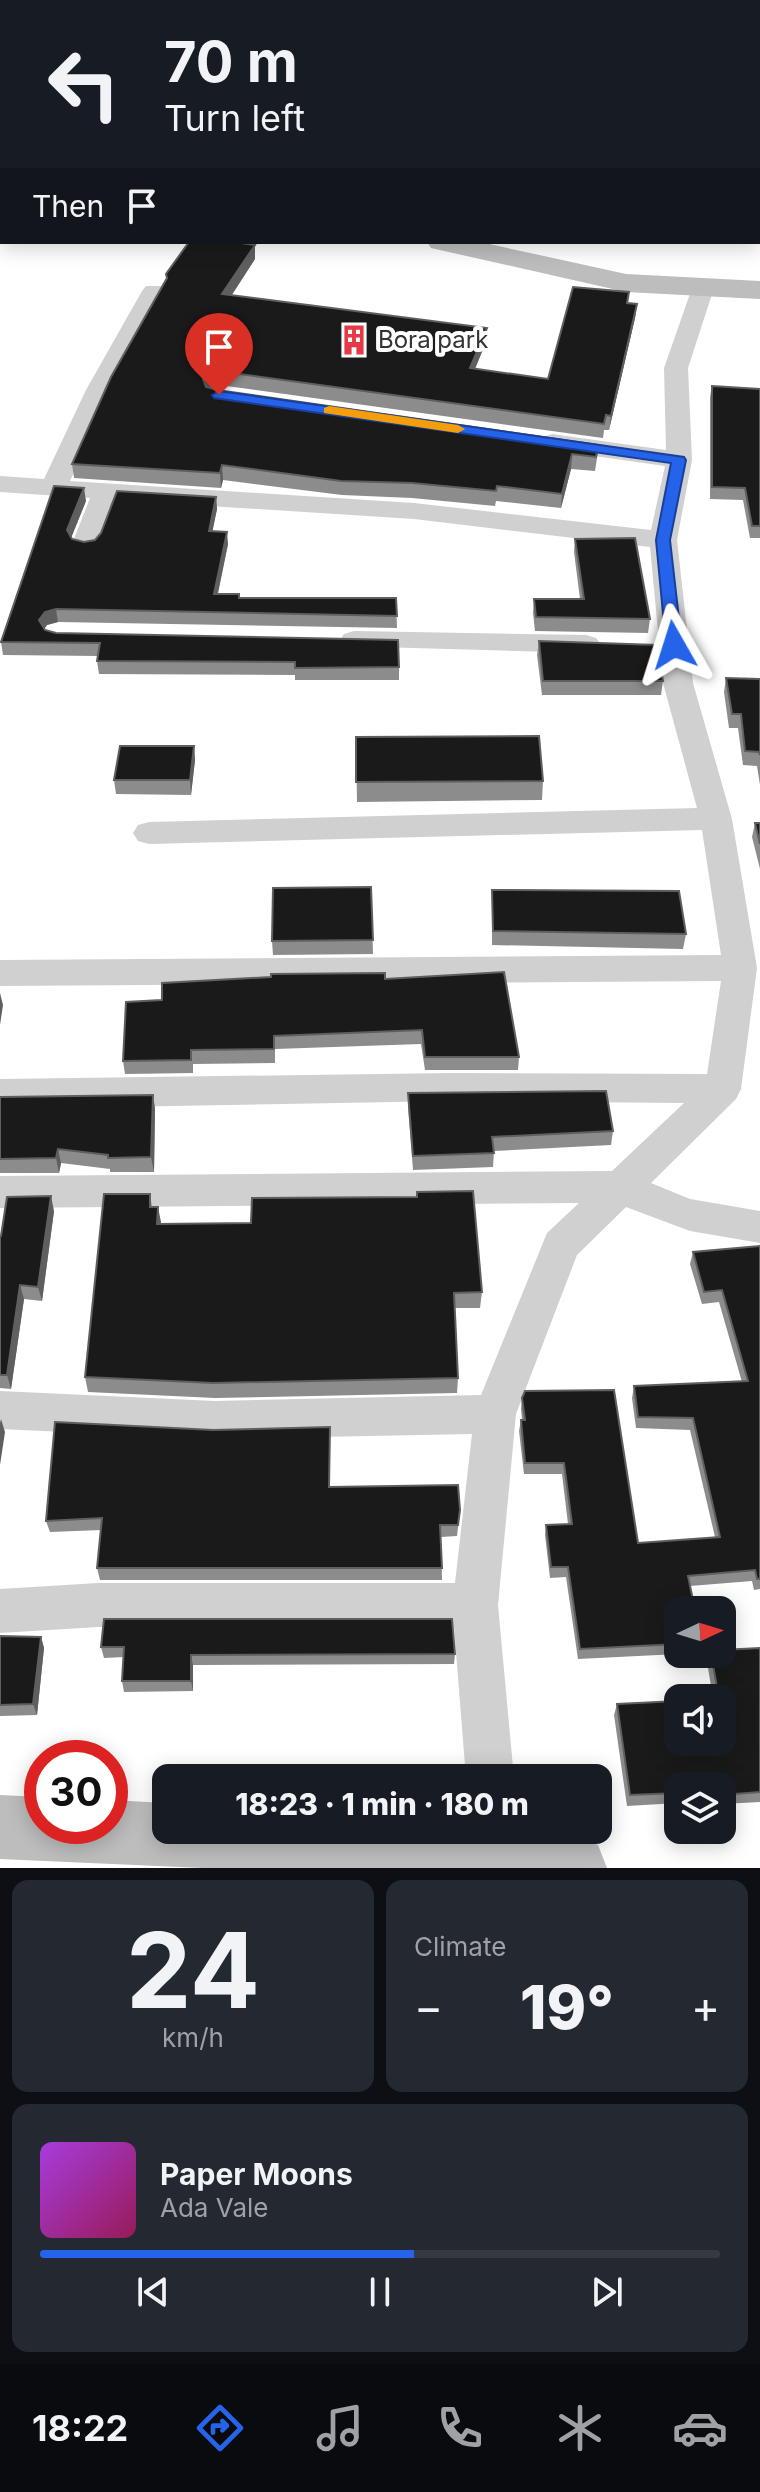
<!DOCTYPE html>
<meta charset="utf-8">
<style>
:root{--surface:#171b24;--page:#242831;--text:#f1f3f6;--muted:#9ea1a6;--line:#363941;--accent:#2563eb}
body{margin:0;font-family:Inter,sans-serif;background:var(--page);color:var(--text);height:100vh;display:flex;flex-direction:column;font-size:30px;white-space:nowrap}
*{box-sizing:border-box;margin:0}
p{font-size:26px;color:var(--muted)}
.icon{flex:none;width:44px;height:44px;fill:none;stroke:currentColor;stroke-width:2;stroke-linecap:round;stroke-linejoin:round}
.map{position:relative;height:1868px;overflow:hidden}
.drawer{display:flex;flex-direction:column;gap:12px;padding:12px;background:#0d0f14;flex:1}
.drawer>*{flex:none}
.top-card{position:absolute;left:0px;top:0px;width:760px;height:244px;box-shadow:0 4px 20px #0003;background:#171b24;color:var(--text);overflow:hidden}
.needle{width:52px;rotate:86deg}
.tools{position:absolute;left:664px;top:1596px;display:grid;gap:16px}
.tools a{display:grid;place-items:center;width:72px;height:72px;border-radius:16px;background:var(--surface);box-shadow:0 4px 20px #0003;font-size:40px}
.speed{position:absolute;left:24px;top:1740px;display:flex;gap:16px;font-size:40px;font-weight:700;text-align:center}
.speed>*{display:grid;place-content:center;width:104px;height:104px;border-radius:50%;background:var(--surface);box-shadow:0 4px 20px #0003;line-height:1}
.speed .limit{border:12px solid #d22;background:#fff;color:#111}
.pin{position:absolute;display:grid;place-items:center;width:68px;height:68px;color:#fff;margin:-82px -34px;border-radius:50% 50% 50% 0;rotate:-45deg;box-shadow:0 0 8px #0007}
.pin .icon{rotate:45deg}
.me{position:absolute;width:88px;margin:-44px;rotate:354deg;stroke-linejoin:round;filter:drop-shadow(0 0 6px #0008)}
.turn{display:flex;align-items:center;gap:28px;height:168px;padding:0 32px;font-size:36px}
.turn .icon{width:104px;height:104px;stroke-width:2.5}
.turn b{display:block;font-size:56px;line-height:68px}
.then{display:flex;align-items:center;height:76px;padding:0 32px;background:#0003;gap:16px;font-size:30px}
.big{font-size:60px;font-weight:800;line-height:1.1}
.drawer .card{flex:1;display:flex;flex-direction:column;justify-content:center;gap:12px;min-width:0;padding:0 28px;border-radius:16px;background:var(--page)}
.drawer .dial{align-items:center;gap:0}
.dial b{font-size:104px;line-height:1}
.song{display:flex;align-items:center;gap:24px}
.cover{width:96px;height:96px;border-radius:12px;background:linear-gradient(135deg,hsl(280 70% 55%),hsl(330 70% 35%))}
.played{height:8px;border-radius:4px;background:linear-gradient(90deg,var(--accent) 55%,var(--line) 55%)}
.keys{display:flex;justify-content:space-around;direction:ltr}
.heat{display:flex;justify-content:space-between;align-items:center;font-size:44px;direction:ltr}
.drawer .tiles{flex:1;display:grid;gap:12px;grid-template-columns:1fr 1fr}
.card:last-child{grid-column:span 2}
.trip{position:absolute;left:152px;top:1764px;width:460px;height:80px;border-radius:16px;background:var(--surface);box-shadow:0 4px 20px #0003;font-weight:800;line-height:80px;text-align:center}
.tabs{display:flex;height:128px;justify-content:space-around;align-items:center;background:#090b0e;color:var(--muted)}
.tabs .icon{width:56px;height:56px}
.tabs .active{color:var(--accent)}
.tabs b{font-size:36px;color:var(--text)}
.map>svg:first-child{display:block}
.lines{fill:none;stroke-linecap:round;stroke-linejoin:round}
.street{fill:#d0d0d0;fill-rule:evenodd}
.secondary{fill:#bdbdbd;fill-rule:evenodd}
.wall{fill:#8c8c8c}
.shaded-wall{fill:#5f5f5f}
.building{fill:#1a1a1a;stroke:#5f5f5f;stroke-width:2}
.route{fill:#2563eb;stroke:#184099;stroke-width:2}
.slow{fill:#f59e0b}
.labels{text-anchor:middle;stroke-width:8;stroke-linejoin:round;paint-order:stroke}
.far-poi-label{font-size:24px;fill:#333;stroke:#fff;text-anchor:start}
</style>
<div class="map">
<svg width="760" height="1868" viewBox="0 0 760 1868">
<rect width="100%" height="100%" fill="#fff"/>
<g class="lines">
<path class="street" d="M45,0H63L64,2H46Z
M703,281L711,283L714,288L688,368L692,460L677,540L693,683L732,819L757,968L741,1089L736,1099L651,1183L690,1199L760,1211V1243L690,1231L626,1207L577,1255L516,1414L498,1605L514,1778H466L454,1627H98L0,1633V1589L98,1583H455L472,1434L215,1439L0,1429V1391L215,1401L481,1395L547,1233L579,1203L0,1208V1176L612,1171L684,1103L452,1101L0,1109V1079L452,1073L707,1074L721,981L0,986V960L721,955L702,830L149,844L138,841L133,833L138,825L149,822L697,808L663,683L650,547L414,519L116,500L100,544L96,550L86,552L76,550L72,544L90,498L0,492V476L44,479L86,390L142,291L146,286H162L166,291L110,390L70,481L414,503L651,530L665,466L552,450L543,447L539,442L543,437L552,434L666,450L664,368L692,288L695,283Z
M354,631L586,635L596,638L601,644L596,650L586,653L344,646L340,640L344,634Z"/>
<path class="secondary" d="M427,242H480L626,274L760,281V299L626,292L431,248Z
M0,1795L42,1797V1826H110V1800L166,1803V1830H556L598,1845L607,1868H202L0,1859Z"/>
</g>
<path class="wall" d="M0,0H48L50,2H2V108L0,107Z
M2,134V215L0,214V138H2Z
M255,245V259L232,295L486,342L475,369L548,379L629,292L628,303L637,304L635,318L609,430H604L603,438L219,385L209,388L217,390L599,445L595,471L571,469L561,508L496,501L495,506L412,498L342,495L223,480L221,488L74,478L72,464L167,280L166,274Z
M712,386L760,389V538H750L743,500L710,499V397Z
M216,497L217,509L212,531L228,544L218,594L239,598H396L397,628L58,622L47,625L44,629L45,630L56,633L399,667V680H295V675L99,674L97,661L98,656L3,655L1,642L86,501L71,538L84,542L95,540Z
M575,539L650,619L648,633L535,631L533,613L534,599H580L574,552Z
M539,641L663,681L661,695H542L537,655Z
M726,678L760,679V785L757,766L743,765L738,728H729L724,692Z
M356,737L543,781L542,800L357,802Z
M194,746L195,760L191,795L116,794L114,780Z
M755,823H760V869L752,837Z
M371,887L373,954L273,955L272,941Z
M492,890L686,934L683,949L492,945Z
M385,979L519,1057L518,1070H425L421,1044L275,1049V1063L193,1064V1073L125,1074L123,1061L162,1000Z
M408,1093L613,1131L611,1145L494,1151L493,1167L413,1170L408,1107Z
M153,1095L155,1109L154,1172H110V1169L61,1163L59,1173H0V1097Z
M150,1194L152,1207L161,1224L482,1292L480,1308H455L458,1378L457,1393L215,1398L88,1392L85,1377Z
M54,1211L42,1301L24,1299L11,1389L0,1388V1236Z
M760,1246V1589L754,1590L752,1581L690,1586L678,1610V1654L578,1659L566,1577L550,1578L545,1535L546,1525L568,1524L562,1474H524L519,1431L521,1420H522L521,1409L522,1398L638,1543L715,1537L690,1430L636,1428L632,1398L634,1386L742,1382L719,1302L702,1304L690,1264L693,1252Z
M330,1440V1487L460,1510L457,1536L441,1537L442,1580H100L97,1568L101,1530L50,1532L46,1521Z
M104,1619L455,1654L454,1664L193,1665V1691L124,1692L122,1681L124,1657L104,1658L101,1647Z
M0,1636L41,1637L44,1648L37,1715L0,1716Z
M760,1648V1802L722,1804V1786H678V1803L627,1806L614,1715L617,1704L713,1698L707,1662L709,1654H722Z"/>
<path class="shaded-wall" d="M255,245V259L223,308L222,294Z
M637,304L635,318L609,430L611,416Z
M487,328L486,342L469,383L470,368Z
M218,371L219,385L209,387L204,393L203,379L208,373Z
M572,454L571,469L561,508L562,494Z
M222,465L223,480L221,488L220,473Z
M84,488L86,501L69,543L67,530Z
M216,497L217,509L210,544L209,531Z
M227,532L228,544L215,606L214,594Z
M56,609L58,622L47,625L42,632L39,620L45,612Z
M194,746L195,760L191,795L190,780Z
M0,993L3,1005L0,1025Z
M153,1095L155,1109L154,1172L151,1157Z
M58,1149L61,1163L59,1173L56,1158Z
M51,1196L54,1211L42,1301L38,1287Z
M158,1207L161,1222L159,1239L157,1224Z
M20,1285L24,1299L11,1389L7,1375Z
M1,1419L5,1432L0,1465V1423Z
M41,1637L44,1648L37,1715L33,1704Z
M191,1655L193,1665V1691L191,1681Z"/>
<path class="building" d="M18,0H48L50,2H12L20,1Z
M108,0H355L354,2H106Z
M0,3H2V21L0,20Z
M2,25V92L0,91V34Z
M2,134V198H0V138H2Z
M189,242H234L255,245L222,294L487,328L470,368L548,379L573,287L629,292L627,303L637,304L611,416L606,415L604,424L218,371L208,373L203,379L206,387L217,390L599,445L596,457L572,454L562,494L497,486L496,491L412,483L341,481L222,465L220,473L72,464L111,377L167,278L166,274Z
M712,386L760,389V526H752L745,488L712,487Z
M54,486L84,488L67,530L72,539L84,542L95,540L101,533L117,491L216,497L209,531L227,532L214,594H239V598H396L397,616L56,609L45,612L39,620L45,630L56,633L398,640L399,667L295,668V662L97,661L100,643L1,642Z
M635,538L650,619L536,617L534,599H584L575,539Z
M539,641L657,645L663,681H543Z
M726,678L760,679V755L759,752L745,751L741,714H732Z
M539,736L543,781L356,782V737Z
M120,746H194L190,780H114Z
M755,823H760V844Z
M371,887L373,940L272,941L273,888Z
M492,890L679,891L686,934L493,931Z
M504,972L519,1057H425L422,1030L274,1036V1049L191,1050V1060L123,1061L126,1002L162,1000V983L271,977V974L385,973V979Z
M606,1091L613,1131L492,1137L494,1153L413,1156L408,1093Z
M153,1095L151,1157L108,1158V1155L58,1149L56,1158L0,1159V1097Z
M473,1191L482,1292L454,1293L458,1378L213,1383L85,1377L104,1194H150V1207H158L157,1224L251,1223L252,1198L417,1197V1192Z
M51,1196L38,1287L20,1285L7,1375H0V1236H1L7,1197Z
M760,1246V1579H757L755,1570L688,1576L695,1610H678V1644L580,1649L568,1567H551L546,1525L572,1524L564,1463H525L521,1420H525L522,1398L525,1391L614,1390L638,1543L720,1537L693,1418L638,1417L634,1386L748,1381L722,1290L704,1292L693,1252Z
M55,1422L213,1430L330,1427L329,1487L458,1485L460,1510L458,1525H440L442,1568H97L102,1518L46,1521Z
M104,1619H452L455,1654L191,1655V1681H122L124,1647H101Z
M0,1636L41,1637L33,1704L0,1705Z
M760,1648V1792L722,1795V1786H678V1793L630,1795L617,1704L678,1701V1742H722V1698H719L711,1654H722V1650Z"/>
<path class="route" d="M219,391L684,457L686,460L670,540L682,645L674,650L666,645L656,540L671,463L214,398L212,395Z"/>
<path class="slow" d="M329,406L458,425L465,429L458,433L324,413V408Z"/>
<defs>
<g id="building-bare" transform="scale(2.4)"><path d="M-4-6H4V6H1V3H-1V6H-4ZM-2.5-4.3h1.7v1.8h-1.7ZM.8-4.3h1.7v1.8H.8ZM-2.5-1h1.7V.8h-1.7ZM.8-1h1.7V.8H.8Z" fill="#e63946" stroke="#fff" stroke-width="2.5" paint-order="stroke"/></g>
</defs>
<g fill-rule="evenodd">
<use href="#building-bare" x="354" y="340"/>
</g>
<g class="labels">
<g class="far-poi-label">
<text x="378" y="348">Bora park</text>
</g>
</g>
</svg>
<div class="tools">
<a><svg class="needle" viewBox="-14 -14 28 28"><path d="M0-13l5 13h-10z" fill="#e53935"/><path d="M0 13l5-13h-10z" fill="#9ea1a6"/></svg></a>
<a><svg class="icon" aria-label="sound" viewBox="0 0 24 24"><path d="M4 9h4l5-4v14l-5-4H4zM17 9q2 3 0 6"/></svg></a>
<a><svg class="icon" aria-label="layers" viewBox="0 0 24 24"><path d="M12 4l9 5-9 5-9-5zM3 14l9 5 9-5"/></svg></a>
</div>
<div class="speed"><div class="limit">30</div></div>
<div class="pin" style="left:219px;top:395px;background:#d93025"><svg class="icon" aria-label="arrive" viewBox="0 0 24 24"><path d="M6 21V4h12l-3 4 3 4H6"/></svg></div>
<svg class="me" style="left:674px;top:645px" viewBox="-20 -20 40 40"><path d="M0-17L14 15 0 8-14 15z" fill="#2563eb" stroke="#fff" stroke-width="4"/></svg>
<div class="trip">18:23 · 1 min · 180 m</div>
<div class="top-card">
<div class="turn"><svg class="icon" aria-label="left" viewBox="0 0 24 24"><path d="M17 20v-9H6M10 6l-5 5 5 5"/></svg><div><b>70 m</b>Turn left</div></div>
<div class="then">Then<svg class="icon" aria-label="arrive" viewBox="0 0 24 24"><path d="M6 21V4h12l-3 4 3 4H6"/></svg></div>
</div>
</div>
<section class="drawer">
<div class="tiles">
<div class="card dial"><b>24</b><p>km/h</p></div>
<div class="card"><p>Climate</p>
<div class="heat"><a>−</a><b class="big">19°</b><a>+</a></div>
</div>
<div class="card">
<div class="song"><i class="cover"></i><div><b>Paper Moons</b><p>Ada Vale</p></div></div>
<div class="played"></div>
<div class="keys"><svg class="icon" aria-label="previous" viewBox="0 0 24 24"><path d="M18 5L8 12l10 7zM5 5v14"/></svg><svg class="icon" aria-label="pause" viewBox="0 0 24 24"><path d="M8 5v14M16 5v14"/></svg><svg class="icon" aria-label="next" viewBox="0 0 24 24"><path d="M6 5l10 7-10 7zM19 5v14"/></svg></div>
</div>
</div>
</section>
<nav class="tabs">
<b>18:22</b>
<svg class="icon active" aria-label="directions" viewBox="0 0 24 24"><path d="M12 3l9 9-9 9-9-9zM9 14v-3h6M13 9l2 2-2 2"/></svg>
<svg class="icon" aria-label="music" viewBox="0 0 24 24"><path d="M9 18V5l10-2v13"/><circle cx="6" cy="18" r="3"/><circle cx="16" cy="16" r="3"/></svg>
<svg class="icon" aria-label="phone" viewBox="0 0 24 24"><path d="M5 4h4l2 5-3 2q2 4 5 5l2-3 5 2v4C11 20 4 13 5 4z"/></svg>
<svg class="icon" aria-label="climate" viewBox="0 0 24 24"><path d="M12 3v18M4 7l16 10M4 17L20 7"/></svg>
<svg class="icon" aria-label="car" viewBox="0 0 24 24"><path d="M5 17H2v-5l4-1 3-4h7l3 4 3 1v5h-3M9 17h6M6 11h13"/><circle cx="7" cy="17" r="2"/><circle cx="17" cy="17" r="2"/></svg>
</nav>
